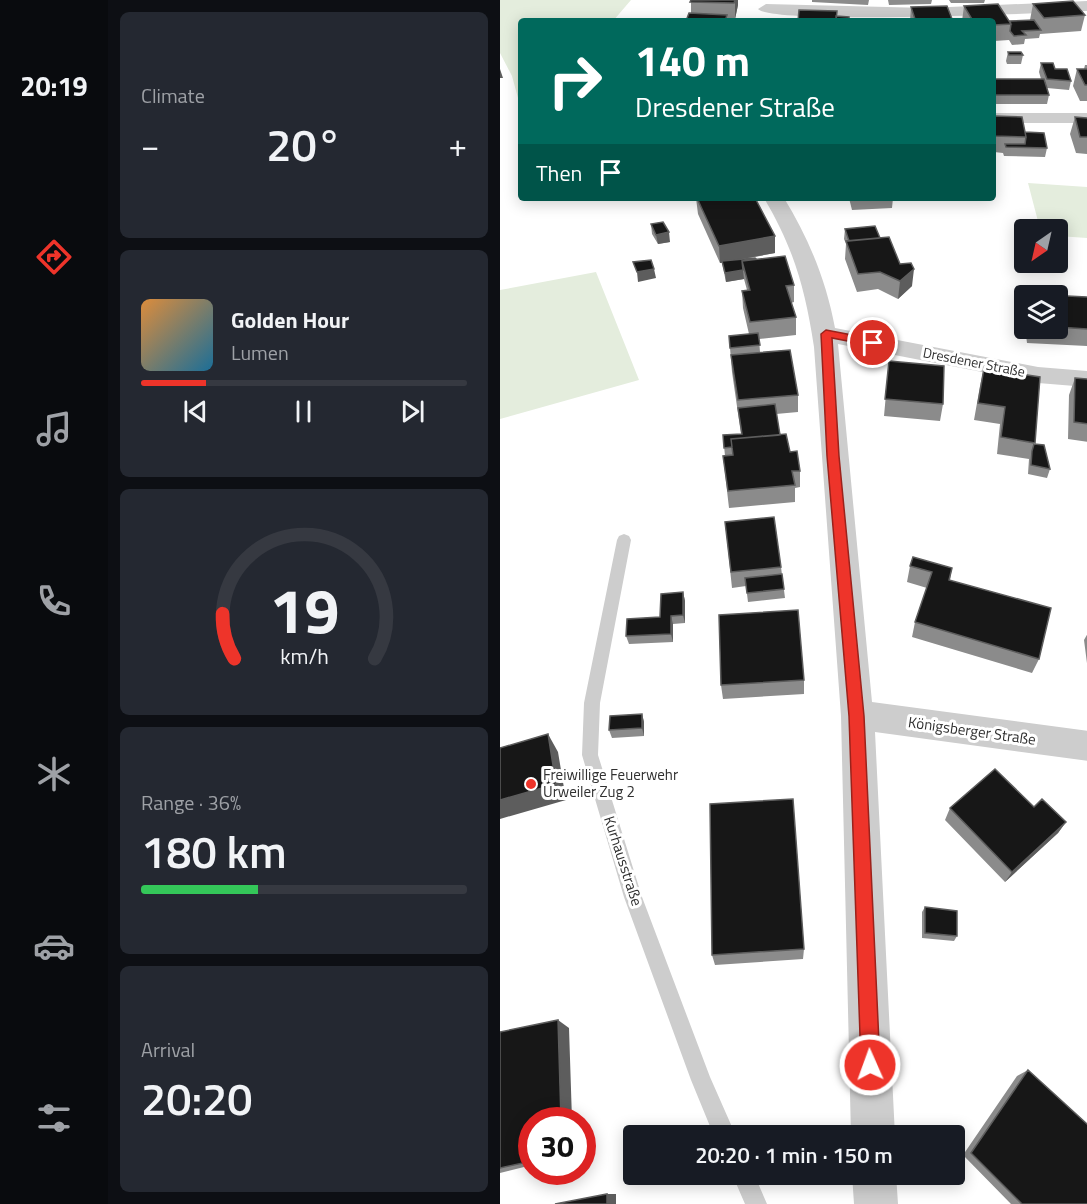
<!DOCTYPE html>
<meta charset="utf-8">
<style>
:root{--surface:#171b24;--page:#242831;--text:#f1f3f6;--muted:#9ea1a6;--line:#363941;--accent:#ee342a}
body{margin:0;font-family:"Titillium Web",sans-serif;background:var(--page);color:var(--text);height:100vh;display:flex;flex-direction:column;font-size:22px;white-space:nowrap}
*{box-sizing:border-box;margin:0}
p{font-size:20px;color:var(--muted)}
.icon{flex:none;width:33px;height:33px;fill:none;stroke:currentColor;stroke-width:2;stroke-linecap:round;stroke-linejoin:round}
.map{position:relative;flex:1;overflow:hidden}
.drawer{display:flex;flex-direction:column;gap:12px;padding:12px;background:#0d0f14;width:392px}
.drawer>*{flex:none}
.hud{position:absolute;left:18px;top:18px;width:478px;height:183px;border-radius:6px;box-shadow:0 3px 15px #0003;background:#00695c;color:#fff;overflow:hidden}
.needle{width:39px;rotate:214deg}
.fabs{position:absolute;left:514px;top:219px;display:grid;gap:12px}
.fabs a{display:grid;place-items:center;width:54px;height:54px;border-radius:6px;background:var(--surface);box-shadow:0 3px 15px #0003;font-size:30px}
.speed{position:absolute;left:18px;top:1107px;display:flex;gap:12px;font-size:30px;font-weight:700;text-align:center}
.speed>*{display:grid;place-content:center;width:78px;height:78px;border-radius:50%;background:var(--surface);box-shadow:0 3px 15px #0003;line-height:1}
.speed .limit{border:9px solid #d22;background:#fff;color:#111}
.pin{position:absolute;display:grid;place-items:center;width:51px;height:51px;color:#fff;margin:-26px;border:3px solid #fff;border-radius:50%;box-shadow:0 2px 6px #0007}
.me{position:absolute;width:66px;margin:-33px;rotate:358deg;stroke-linejoin:round;filter:drop-shadow(0 0 4px #0008)}
.turn{display:flex;align-items:center;gap:21px;height:126px;padding:0 18px;font-size:27px}
.turn .icon{width:78px;height:78px;stroke-width:2.5}
.turn b{display:block;font-size:42px;line-height:51px}
.then{display:flex;align-items:center;height:57px;padding:0 18px;background:#0003;gap:12px;font-size:22px}
.big{font-size:45px;font-weight:600;line-height:1.1}
.drawer .card{flex:1;display:flex;flex-direction:column;justify-content:center;gap:9px;min-width:0;padding:0 21px;border-radius:9px;background:var(--page)}
.drawer .dial{align-items:center;gap:0}
.dial svg{height:156px;overflow:visible;fill:none;stroke:var(--line);stroke-width:7;stroke-linecap:round;text-anchor:middle}
.dial text{fill:var(--text);stroke:none}
.song{display:flex;align-items:center;gap:18px}
.cover{width:72px;height:72px;border-radius:9px;background:linear-gradient(135deg,hsl(30 70% 55%),hsl(200 70% 35%))}
.played{height:6px;border-radius:3px;background:linear-gradient(90deg,var(--accent) 20%,var(--line) 20%)}
.keys{display:flex;justify-content:space-around;direction:ltr}
.heat{display:flex;justify-content:space-between;align-items:center;font-size:33px;direction:ltr}
.charge{height:9px;border-radius:4px;background:linear-gradient(90deg,#34c759 36%,var(--line) 0)}
.trip{position:absolute;left:123px;top:1125px;width:342px;height:60px;border-radius:6px;background:var(--surface);box-shadow:0 3px 15px #0003;font-weight:600;line-height:60px;text-align:center}
main{display:flex;flex:1;min-height:0}
.menu{display:flex;flex-direction:column;width:108px;justify-content:space-around;align-items:center;background:#090b0e;color:var(--muted)}
.menu .icon{width:42px;height:42px}
.menu .current{color:var(--accent)}
.menu b{font-size:27px;color:var(--text)}
.map>svg:first-child{display:block}
.green{fill:#e4eddd}
.lines{fill:none;stroke-linecap:round;stroke-linejoin:round}
.service{fill:#cdcdcd;fill-rule:evenodd}
.minor{fill:#cdcdcd;fill-rule:evenodd}
.wall{fill:#8b8b8b}
.shaded-wall{fill:#5d5d5d}
.building{fill:#171717;stroke:#5d5d5d;stroke-width:1.5}
.route{fill:#ee342a;stroke:#9b221b;stroke-width:1.5}
.poi-dot{fill:#ee342a;stroke:#fff;stroke-width:2}
.labels{text-anchor:middle;stroke-width:6;stroke-linejoin:round;paint-order:stroke}
.far-street-label{font-size:14px;fill:#303030;stroke:#fff}
.street-label{font-size:15px;fill:#303030;stroke:#fff}
.poi-label{font-size:15px;fill:#303030;stroke:#fff;text-anchor:start}
</style>
<main>
<nav class="menu">
<b>20:19</b>
<svg class="icon current" aria-label="directions" viewBox="0 0 24 24"><path d="M12 3l9 9-9 9-9-9zM9 14v-3h6M13 9l2 2-2 2"/></svg>
<svg class="icon" aria-label="music" viewBox="0 0 24 24"><path d="M9 18V5l10-2v13"/><circle cx="6" cy="18" r="3"/><circle cx="16" cy="16" r="3"/></svg>
<svg class="icon" aria-label="phone" viewBox="0 0 24 24"><path d="M5 4h4l2 5-3 2q2 4 5 5l2-3 5 2v4C11 20 4 13 5 4z"/></svg>
<svg class="icon" aria-label="climate" viewBox="0 0 24 24"><path d="M12 3v18M4 7l16 10M4 17L20 7"/></svg>
<svg class="icon" aria-label="car" viewBox="0 0 24 24"><path d="M5 17H2v-5l4-1 3-4h7l3 4 3 1v5h-3M9 17h6M6 11h13"/><circle cx="7" cy="17" r="2"/><circle cx="17" cy="17" r="2"/></svg>
<svg class="icon" aria-label="filters" viewBox="0 0 24 24"><path d="M4 7h16M4 17h16"/><circle cx="9" cy="7" r="2"/><circle cx="15" cy="17" r="2"/></svg>
</nav>
<section class="drawer">
<div class="card"><p>Climate</p>
<div class="heat"><a>−</a><b class="big">20°</b><a>+</a></div>
</div>
<div class="card">
<div class="song"><i class="cover"></i><div><b>Golden Hour</b><p>Lumen</p></div></div>
<div class="played"></div>
<div class="keys"><svg class="icon" aria-label="previous" viewBox="0 0 24 24"><path d="M18 5L8 12l10 7zM5 5v14"/></svg><svg class="icon" aria-label="pause" viewBox="0 0 24 24"><path d="M8 5v14M16 5v14"/></svg><svg class="icon" aria-label="next" viewBox="0 0 24 24"><path d="M6 5l10 7-10 7zM19 5v14"/></svg></div>
</div>
<div class="card dial"><svg viewBox="0 0 100 80">
<path d="M14 69A42 42 0 1 1 86 69"/>
<path d="M14 69A42 42 0 0 1 8 46" stroke="#ee342a"/>
<text x="50" y="56" font-size="32" font-weight="700">19</text>
<text x="50" y="72" font-size="11">km/h</text>
</svg></div>
<div class="card"><p>Range · 36%</p><b class="big">180 km</b><div class="charge"></div></div>
<div class="card"><p>Arrival</p><b class="big">20:20</b></div>
</section>
<div class="map">
<svg width="588" height="1204" viewBox="0 0 588 1204">
<rect width="100%" height="100%" fill="#fff"/>
<path class="green" d="M0,0H131L113,21H21V109L12,76L0,53Z
M528,183L587,187V238L558,236V230L540,229Z
M96,272L139,380L0,419V290Z"/>
<g class="lines">
<path class="service" d="M124,534L129,536L131,540L100,703L98,755L142,897L210,1077L236,1136H214L191,1080L124,897L82,755L84,703L117,540L119,536Z
M232,1174H254L267,1204H245Z"/>
<path class="minor" d="M588,1V11C549,13 272,25 258,9L266,4L427,8Z
M494,113H588V123H494Z
M264,198H284C309,239 326,280 335,328L538,367L588,371V387L538,383L338,344L372,702L588,731V761L375,732L395,1136H351L341,716L314,347C305,288 294,249 264,198Z
M352,1174H396L398,1204H354Z"/>
</g>
<path class="wall" d="M191,0H238V5L235,19L227,18L228,21H186L191,13Z
M312,0H369L368,5L312,2Z
M388,0H432L431,4L389,5Z
M449,0H485L484,3H451Z
M533,4L585,15L581,31L540,34L539,38L525,39L524,44L512,45L509,40L494,41V21H462L464,6L510,21L530,20Z
M411,7L452,19V21H410Z
M508,52L523,55L521,64H507L506,61Z
M541,63L555,69L571,81L569,90L547,88L549,95L547,104H494V79H541L539,72Z
M585,65H588V101H580L573,86L577,69H584Z
M494,116L525,132L547,148L545,157L504,156L503,153L494,152Z
M575,117L588,118V154L576,153L570,134Z
M196,198H255L275,253L244,259H256L294,285V302L291,303L296,317V335L259,339L260,352L298,395V412L276,414L280,435L300,471V487L295,488V502L229,508L223,456H225L223,435L241,434L232,372L229,336L249,334L243,308L242,291L247,290L244,279L226,282L222,263H220L198,214Z
M349,198H393L392,208L352,210Z
M151,224L170,242L158,244L152,234Z
M345,229L380,238L400,264L412,286L398,299L378,289L357,292L345,259L346,244L344,239Z
M527,294L588,297V346L527,343L523,311L525,302V328H558V296H527Z
M389,361L443,404L440,421L384,416Z
M484,368L540,377L534,444L550,469L547,478L528,474L529,459L497,454L500,424L474,420L480,386Z
M575,378L588,379V442L568,439L569,395Z
M225,522L281,567L285,598L248,602L246,586L232,588Z
M410,566L452,568L450,580L539,659L532,673L412,637L415,622L427,588L407,582Z
M183,592L185,601V623L173,624V642L129,644L126,636L160,617Z
M588,633V671L584,640Z
M304,680V694L223,699L221,685Z
M142,714L144,722V736L112,738L109,730Z
M534,807L566,822L558,833L505,882L445,820L450,808Z
M425,907L457,936L454,941L422,938V912Z
M304,949L303,959L215,965L212,955Z
M69,1028L32,1120V1165L0,1173V1032Z
M528,1070L588,1204H511L463,1155L517,1076Z"/>
<path class="shaded-wall" d="M235,0H238V5L235,19Z
M0,69L3,78H0Z
M169,232L170,242L158,244L156,235Z
M275,236V253L220,263L219,246Z
M154,269L156,278L138,282L137,272Z
M414,269L412,286L398,299L400,281Z
M243,270L244,279L226,282L225,273Z
M183,592L185,601V623L183,615Z
M171,616L173,624V642L171,634Z
M142,714L144,722V736L142,728Z
M48,734L58,752L66,800L0,819V800Z
M566,822L558,833L505,882L512,872Z
M58,1020L69,1028L72,1120H61Z
M107,1194H116V1204H107Z"/>
<path class="building" d="M191,0H235L234,3L190,2Z
M573,1L585,15L544,18L533,4Z
M498,4L511,24L494,25V21H473L464,6Z
M447,6L452,19H442L443,21H410V19H415L411,7Z
M299,10L337,11L336,21H298Z
M189,13L227,15L225,21H186Z
M336,16L349,17V21H336Z
M534,20L541,30L522,31L526,35L514,36L510,31L511,24L510,21Z
M508,52H521L523,55H509Z
M541,63H553L555,69H567L571,81L547,79Z
M577,69H588V85H585Z
M494,79H544L549,95H494Z
M494,116L522,117L526,137L494,136Z
M575,117L588,118V137H580Z
M525,132L544,133L547,148L506,147L505,144H525L526,137Z
M197,198H255L275,236L219,246Z
M163,222L169,232L156,235L151,224Z
M375,226L380,238L349,241L345,229Z
M389,237L400,264L411,263L414,269L400,281L380,272L358,274L346,241Z
M285,256L294,285L286,286L296,317L250,322L242,291L250,290L242,261Z
M255,258L256,259L242,261L243,270L225,273L222,261Z
M151,260L154,269L137,272L133,262Z
M527,294L588,297V329L558,327V296H527Z
M258,333L260,345L230,348L229,336Z
M290,350L298,395L238,400L231,355Z
M389,361L444,366L443,404L385,399Z
M484,368L540,377L535,443L501,437L505,407L478,403Z
M575,378L588,379V424L574,422Z
M275,404L280,435L231,439L232,447L224,448L223,435L242,434L238,408Z
M286,434L290,452L297,451L300,471H292L295,485L228,491L223,456L233,455L231,439Z
M534,444L544,445L550,469L531,465L532,451Z
M274,517L281,567L231,572L225,522Z
M413,557L452,568L449,580L551,608L539,659L415,622L432,572L410,566Z
M282,574L284,589L247,593L245,578Z
M183,592V615L171,616V634L126,636L127,619L160,617L161,594Z
M298,610L304,680L221,685L219,615Z
M142,714V728L109,730L110,716Z
M48,734L56,784L0,800V748Z
M495,769L534,807L542,799L566,822L512,872L450,808Z
M293,799L304,949L212,955L210,804Z
M425,907L457,911V936L425,933Z
M58,1020L61,1120H32V1161L0,1168V1032Z
M528,1070L588,1125V1204H522L471,1153Z
M107,1194V1204H55Z"/>
<path class="route" d="M326,330L373,339L379,343L373,346L332,338L339,456L364,716L380,1065L377,1072L370,1075L364,1072L361,1065L349,716L327,456L321,334Z"/>
<circle class="poi-dot" cx="31" cy="784" r="6"/>
<g class="labels">
<g class="far-street-label">
<text transform="translate(474 362) rotate(11)" y="5">Dresdener Straße</text>
</g>
<g class="street-label">
<text transform="translate(472 731) rotate(8)" y="5">Königsberger Straße</text>
<text transform="translate(123 861) rotate(72)" y="5">Kurhausstraße</text>
</g>
<g class="poi-label">
<text x="43" y="780">Freiwillige Feuerwehr<tspan x="43" dy="17">Urweiler Zug 2</tspan></text>
</g>
</g>
</svg>
<div class="fabs">
<a><svg class="needle" viewBox="-14 -14 28 28"><path d="M0-13l5 13h-10z" fill="#e53935"/><path d="M0 13l5-13h-10z" fill="#9ea1a6"/></svg></a>
<a><svg class="icon" aria-label="layers" viewBox="0 0 24 24"><path d="M12 4l9 5-9 5-9-5zM3 14l9 5 9-5"/></svg></a>
</div>
<div class="speed"><div class="limit">30</div></div>
<div class="pin" style="left:373px;top:343px;background:#d93025"><svg class="icon" aria-label="arrive" viewBox="0 0 24 24"><path d="M6 21V4h12l-3 4 3 4H6"/></svg></div>
<svg class="me" style="left:370px;top:1065px" viewBox="-20 -20 40 40"><circle r="17" fill="#ee342a" stroke="#fff" stroke-width="3"/><path d="M0-11L8 9 0 5-8 9z" fill="#fff"/></svg>
<div class="trip">20:20 · 1 min · 150 m</div>
<div class="hud">
<div class="turn"><svg class="icon" aria-label="right" viewBox="0 0 24 24"><path d="M7 20v-9h11M14 6l5 5-5 5"/></svg><div><b>140 m</b>Dresdener Straße</div></div>
<div class="then">Then<svg class="icon" aria-label="arrive" viewBox="0 0 24 24"><path d="M6 21V4h12l-3 4 3 4H6"/></svg></div>
</div>
</div>
</main>
